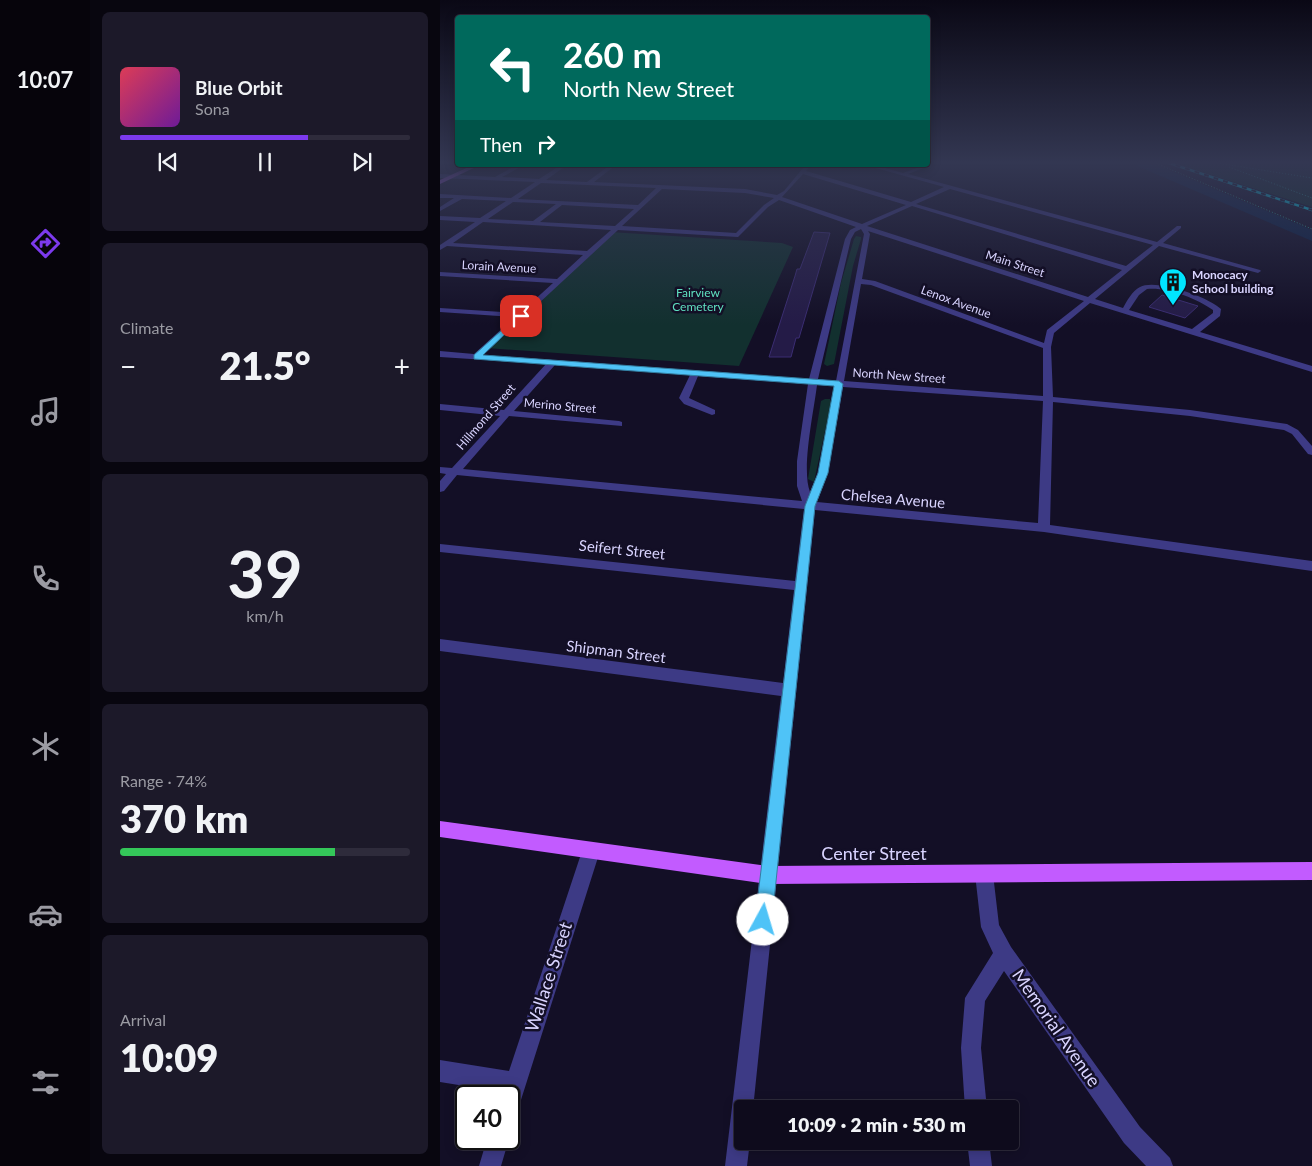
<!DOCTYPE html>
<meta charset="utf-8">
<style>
:root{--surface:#0e0b1c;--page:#1c1929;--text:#f1f3f6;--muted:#9b9ba3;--line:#2e2b3b;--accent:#7c3aed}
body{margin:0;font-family:Lato,sans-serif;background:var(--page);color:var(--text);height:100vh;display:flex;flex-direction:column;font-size:19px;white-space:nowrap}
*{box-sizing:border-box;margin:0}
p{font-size:16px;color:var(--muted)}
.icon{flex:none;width:28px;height:28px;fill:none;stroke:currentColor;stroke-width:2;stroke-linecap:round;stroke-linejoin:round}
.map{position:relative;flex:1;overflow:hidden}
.details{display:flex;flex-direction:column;gap:12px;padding:12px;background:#08060f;width:350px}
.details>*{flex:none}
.guide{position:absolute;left:15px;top:15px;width:475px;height:152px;border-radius:5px;box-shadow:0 2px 12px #0003,0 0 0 1px var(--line);background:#00695c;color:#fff;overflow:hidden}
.speed{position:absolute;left:15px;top:1085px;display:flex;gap:10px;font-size:25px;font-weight:700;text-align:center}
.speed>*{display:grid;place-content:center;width:65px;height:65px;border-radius:50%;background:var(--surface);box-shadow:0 2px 12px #0003,0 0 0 1px var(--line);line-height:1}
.speed .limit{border:2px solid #111;border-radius:8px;background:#fff;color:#111}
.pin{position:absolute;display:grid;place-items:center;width:42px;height:42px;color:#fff;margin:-21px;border-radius:10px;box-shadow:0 2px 8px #0006}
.me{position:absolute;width:55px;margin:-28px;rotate:6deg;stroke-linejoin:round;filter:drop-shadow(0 0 4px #0008)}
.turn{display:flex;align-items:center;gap:18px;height:105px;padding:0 25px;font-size:22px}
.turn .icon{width:65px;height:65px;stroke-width:2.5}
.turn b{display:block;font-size:35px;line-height:42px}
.then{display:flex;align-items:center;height:48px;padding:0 25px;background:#0003;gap:10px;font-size:19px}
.big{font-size:38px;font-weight:800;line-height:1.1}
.details .widget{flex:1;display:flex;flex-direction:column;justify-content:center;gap:8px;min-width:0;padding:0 18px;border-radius:8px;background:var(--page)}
.details .dial{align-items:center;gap:0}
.dial b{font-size:65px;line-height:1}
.song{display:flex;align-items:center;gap:15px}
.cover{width:60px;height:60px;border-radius:8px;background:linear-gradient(135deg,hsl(350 70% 55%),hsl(280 70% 35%))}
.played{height:5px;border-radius:2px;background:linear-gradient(90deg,var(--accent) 65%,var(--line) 65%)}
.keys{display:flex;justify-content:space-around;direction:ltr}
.heat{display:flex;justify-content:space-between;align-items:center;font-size:28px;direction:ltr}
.charge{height:8px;border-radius:4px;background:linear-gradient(90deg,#34c759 74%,var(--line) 0)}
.trip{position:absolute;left:294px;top:1100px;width:285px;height:50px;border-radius:5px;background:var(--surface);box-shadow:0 2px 12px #0003,0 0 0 1px var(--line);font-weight:800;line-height:50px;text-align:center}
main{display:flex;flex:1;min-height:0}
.menu{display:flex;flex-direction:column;width:90px;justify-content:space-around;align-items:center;background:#06040b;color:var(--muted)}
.menu .icon{width:35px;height:35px}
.menu .on{color:var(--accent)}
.menu b{font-size:22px;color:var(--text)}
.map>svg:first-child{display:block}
.green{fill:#12302f}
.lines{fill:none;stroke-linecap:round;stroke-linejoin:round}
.river{fill:#0a1f44;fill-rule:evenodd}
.building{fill:#241b47;stroke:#3b2d73}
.path{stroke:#2fb8b0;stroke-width:1;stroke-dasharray:1 2;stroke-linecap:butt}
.minor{fill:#3d3a85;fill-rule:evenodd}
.major{fill:#c25bff;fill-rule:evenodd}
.rail-casing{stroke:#00e5ff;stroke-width:2.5}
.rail{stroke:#130f26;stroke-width:2;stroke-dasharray:5;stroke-linecap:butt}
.route{fill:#4fc3f7;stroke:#337fa1}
.labels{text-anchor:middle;stroke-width:5;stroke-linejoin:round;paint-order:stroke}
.far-street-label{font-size:12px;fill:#d9d4ff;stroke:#130f26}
.far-poi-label{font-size:12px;font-weight:bold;fill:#d9d4ff;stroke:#130f26;text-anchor:start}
.far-park-label{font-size:12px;fill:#5fe0c0;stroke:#130f26}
.street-label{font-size:15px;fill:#d9d4ff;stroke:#130f26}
.near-street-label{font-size:18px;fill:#d9d4ff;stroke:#130f26}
</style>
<main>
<nav class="menu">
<b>10:07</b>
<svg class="icon on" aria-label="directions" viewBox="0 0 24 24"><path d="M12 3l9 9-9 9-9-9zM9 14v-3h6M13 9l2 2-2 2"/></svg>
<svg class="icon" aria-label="music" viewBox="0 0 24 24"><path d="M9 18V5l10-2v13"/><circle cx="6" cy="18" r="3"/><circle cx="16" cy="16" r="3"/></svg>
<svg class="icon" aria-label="phone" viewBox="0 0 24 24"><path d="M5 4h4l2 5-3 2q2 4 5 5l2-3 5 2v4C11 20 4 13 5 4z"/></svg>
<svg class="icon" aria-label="climate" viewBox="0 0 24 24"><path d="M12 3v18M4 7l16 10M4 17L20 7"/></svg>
<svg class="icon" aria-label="car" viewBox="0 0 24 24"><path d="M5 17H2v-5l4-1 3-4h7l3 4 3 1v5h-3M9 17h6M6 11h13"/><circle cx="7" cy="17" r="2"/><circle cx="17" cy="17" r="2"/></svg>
<svg class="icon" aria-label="filters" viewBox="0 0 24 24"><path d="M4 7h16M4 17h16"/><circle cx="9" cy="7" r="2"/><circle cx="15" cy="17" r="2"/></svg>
</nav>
<section class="details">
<div class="widget">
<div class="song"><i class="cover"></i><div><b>Blue Orbit</b><p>Sona</p></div></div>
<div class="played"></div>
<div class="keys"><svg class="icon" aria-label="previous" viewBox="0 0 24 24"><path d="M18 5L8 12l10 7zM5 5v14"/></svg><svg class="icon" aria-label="pause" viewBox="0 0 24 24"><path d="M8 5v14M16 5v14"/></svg><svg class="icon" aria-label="next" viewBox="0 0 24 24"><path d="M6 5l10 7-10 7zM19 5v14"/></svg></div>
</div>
<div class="widget"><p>Climate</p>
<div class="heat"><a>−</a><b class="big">21.5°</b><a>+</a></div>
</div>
<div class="widget dial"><b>39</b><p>km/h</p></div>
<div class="widget"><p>Range · 74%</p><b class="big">370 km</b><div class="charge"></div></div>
<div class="widget"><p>Arrival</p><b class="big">10:09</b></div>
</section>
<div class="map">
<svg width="872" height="1166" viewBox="0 0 872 1166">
<rect width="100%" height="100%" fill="#130f26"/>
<path class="green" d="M733,162H872V207L737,164Z
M170,232L342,243L353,247L299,366L46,348Z
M416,236L421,237V239L413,266L394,364L387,366L384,364L401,283L414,239Z
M385,399H390L391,403L374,482L368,479L381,401Z"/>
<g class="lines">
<path class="river" d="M693,162H710L872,230V241L695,165Z"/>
</g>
<path class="building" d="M374,232L390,233L359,338H356L351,357H329L355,276L357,269H360Z
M722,295L758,306L745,318L709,307Z"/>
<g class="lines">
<path class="path" d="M713,162L872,229
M771,162L872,178
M789,167L872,198"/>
<path class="minor" d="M488,164L489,166L468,174L717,242L737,226H741V228L723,243L820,270L821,271L818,273L719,246L655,299L683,308C687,301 692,291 700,287C715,278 769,297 781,309L780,316L760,332L872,366V372L650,303L614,333L611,347L613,397L750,410L847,424L858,430L872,446V455L868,454L852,434L844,430L750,416L613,402L610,525L872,561V571L604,532L375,510L313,1109H302V1141H310L307,1166H285L341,696L0,651V639L343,683L354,590L0,552V544L355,581L364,509L17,475L4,491L0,492V481L6,474L0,473V467L12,468L60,416L0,410V404L64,410L106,364L0,357V351L34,354L75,317L0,312V308L80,313L113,283L0,276V272L117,279L143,255L7,246L0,250V245L3,243L35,222L0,220V216L40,218L66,201L22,199L0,211V207L14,198H0V194L71,198L95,182L0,178V174L55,177L77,165H84L62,177L99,179L121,165H127L106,180L147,182L170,165H176L154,182L305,189L337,195L344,191L363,168L319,165H371L366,171L471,202L504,187L425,165H434L463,173ZM363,174L466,205L422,224L342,197ZM101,183L216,188L198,205L78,199ZM222,189L305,193L334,198L324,205L296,233L182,226ZM510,189L713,245L686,266L476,204ZM339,200L416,227L410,230L405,239L369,379L43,355L178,230L298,237L328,207ZM73,202L116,204L93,221L48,219ZM122,205L194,209L175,226L100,222ZM472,206L682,270L648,297L427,226ZM43,222L171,230L147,251L13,243ZM421,229L424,234L396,381L378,379L411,239L415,232ZM428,231L644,301L607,330L604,343L435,281L422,279L430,234ZM421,284L431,285L603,348V396L404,381ZM707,289C727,287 756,298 773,310V313L752,329L689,310L699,295ZM115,365L250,375L239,398L244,404L272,415L275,414V410L249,398L258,376L368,384L357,461V486L362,501L23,469L69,416L182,426V422L179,421L74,411ZM377,385L395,386L378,473L370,492C361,469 374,411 377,385ZM403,387L603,401L598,523L377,502L388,473Z
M151,842L157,845L160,851L80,1103L77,1111L69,1114V1096H60L62,1092L0,1082V1060L69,1071L142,851L145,845Z
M544,865L550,868L553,874L559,925L571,947L700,1127L730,1158L733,1166H706L684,1143L564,971L545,1001L541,1048L547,1109H525L521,1048L525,998L553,953L541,927L535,874L538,868Z
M69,1138V1139L61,1166H39L47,1139Z
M527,1141H549L552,1166H530Z"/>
<path class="major" d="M33,165H40L0,184V180Z
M0,821L328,866L872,862V880L328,884L0,837Z"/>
<g class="rail-casing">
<path id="rail" d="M726,162L872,210"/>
</g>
<use href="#rail" class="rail"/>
</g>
<linearGradient id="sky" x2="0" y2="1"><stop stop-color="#0a0815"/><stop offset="0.5" stop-color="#333752"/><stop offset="1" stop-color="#333752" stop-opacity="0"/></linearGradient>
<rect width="872" height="325" fill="url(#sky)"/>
<path class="route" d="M81,313L84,316L83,317L43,355L399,381L403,384L388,473L375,506L332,920L329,926L323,929L317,926L315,920L365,506L378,473L394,386L34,359V355Z"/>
<defs>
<g id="building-pin" transform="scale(1.4375)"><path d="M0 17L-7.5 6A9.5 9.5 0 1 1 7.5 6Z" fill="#00e5ff" stroke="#130f26"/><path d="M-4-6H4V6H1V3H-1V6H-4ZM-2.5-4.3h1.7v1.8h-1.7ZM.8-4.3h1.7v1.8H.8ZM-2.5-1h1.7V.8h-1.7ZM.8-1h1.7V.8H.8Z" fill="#111"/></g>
</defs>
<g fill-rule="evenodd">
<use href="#building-pin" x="733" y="282"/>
</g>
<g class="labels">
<g class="far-street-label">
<text transform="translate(575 264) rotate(18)" y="4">Main Street</text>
<text transform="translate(59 267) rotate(3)" y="4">Lorain Avenue</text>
<text transform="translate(516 302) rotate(20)" y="4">Lenox Avenue</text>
<text transform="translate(459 376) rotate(4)" y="4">North New Street</text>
<text transform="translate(120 406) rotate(5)" y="4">Merino Street</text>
<text transform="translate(46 417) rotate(-49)" y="4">Hillmond Street</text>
</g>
<g class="far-poi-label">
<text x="752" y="279">Monocacy<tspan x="752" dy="14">School building</tspan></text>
</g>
<g class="far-park-label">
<text x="258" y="297">Fairview<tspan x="258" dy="14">Cemetery</tspan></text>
</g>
<g class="street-label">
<text transform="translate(453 499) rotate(5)" y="5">Chelsea Avenue</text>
<text transform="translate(182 550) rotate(6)" y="5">Seifert Street</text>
<text transform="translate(176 652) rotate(7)" y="5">Shipman Street</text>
</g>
<g class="near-street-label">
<text x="434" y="860">Center Street</text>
<text transform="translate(109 977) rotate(-72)" y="6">Wallace Street</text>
<text transform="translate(616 1028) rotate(55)" y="6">Memorial Avenue</text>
</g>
</g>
</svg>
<div class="speed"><div class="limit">40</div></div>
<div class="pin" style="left:81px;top:316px;background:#d93025"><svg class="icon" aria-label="arrive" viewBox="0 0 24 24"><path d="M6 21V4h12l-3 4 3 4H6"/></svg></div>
<svg class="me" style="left:323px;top:920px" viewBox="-20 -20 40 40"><circle r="19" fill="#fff"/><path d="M0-13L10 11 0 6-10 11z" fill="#4fc3f7"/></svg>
<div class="trip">10:09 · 2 min · 530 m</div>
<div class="guide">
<div class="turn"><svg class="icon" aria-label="left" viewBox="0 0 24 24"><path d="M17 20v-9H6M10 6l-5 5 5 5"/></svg><div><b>260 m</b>North New Street</div></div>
<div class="then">Then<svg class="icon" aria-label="right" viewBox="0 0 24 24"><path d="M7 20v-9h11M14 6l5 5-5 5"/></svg></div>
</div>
</div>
</main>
